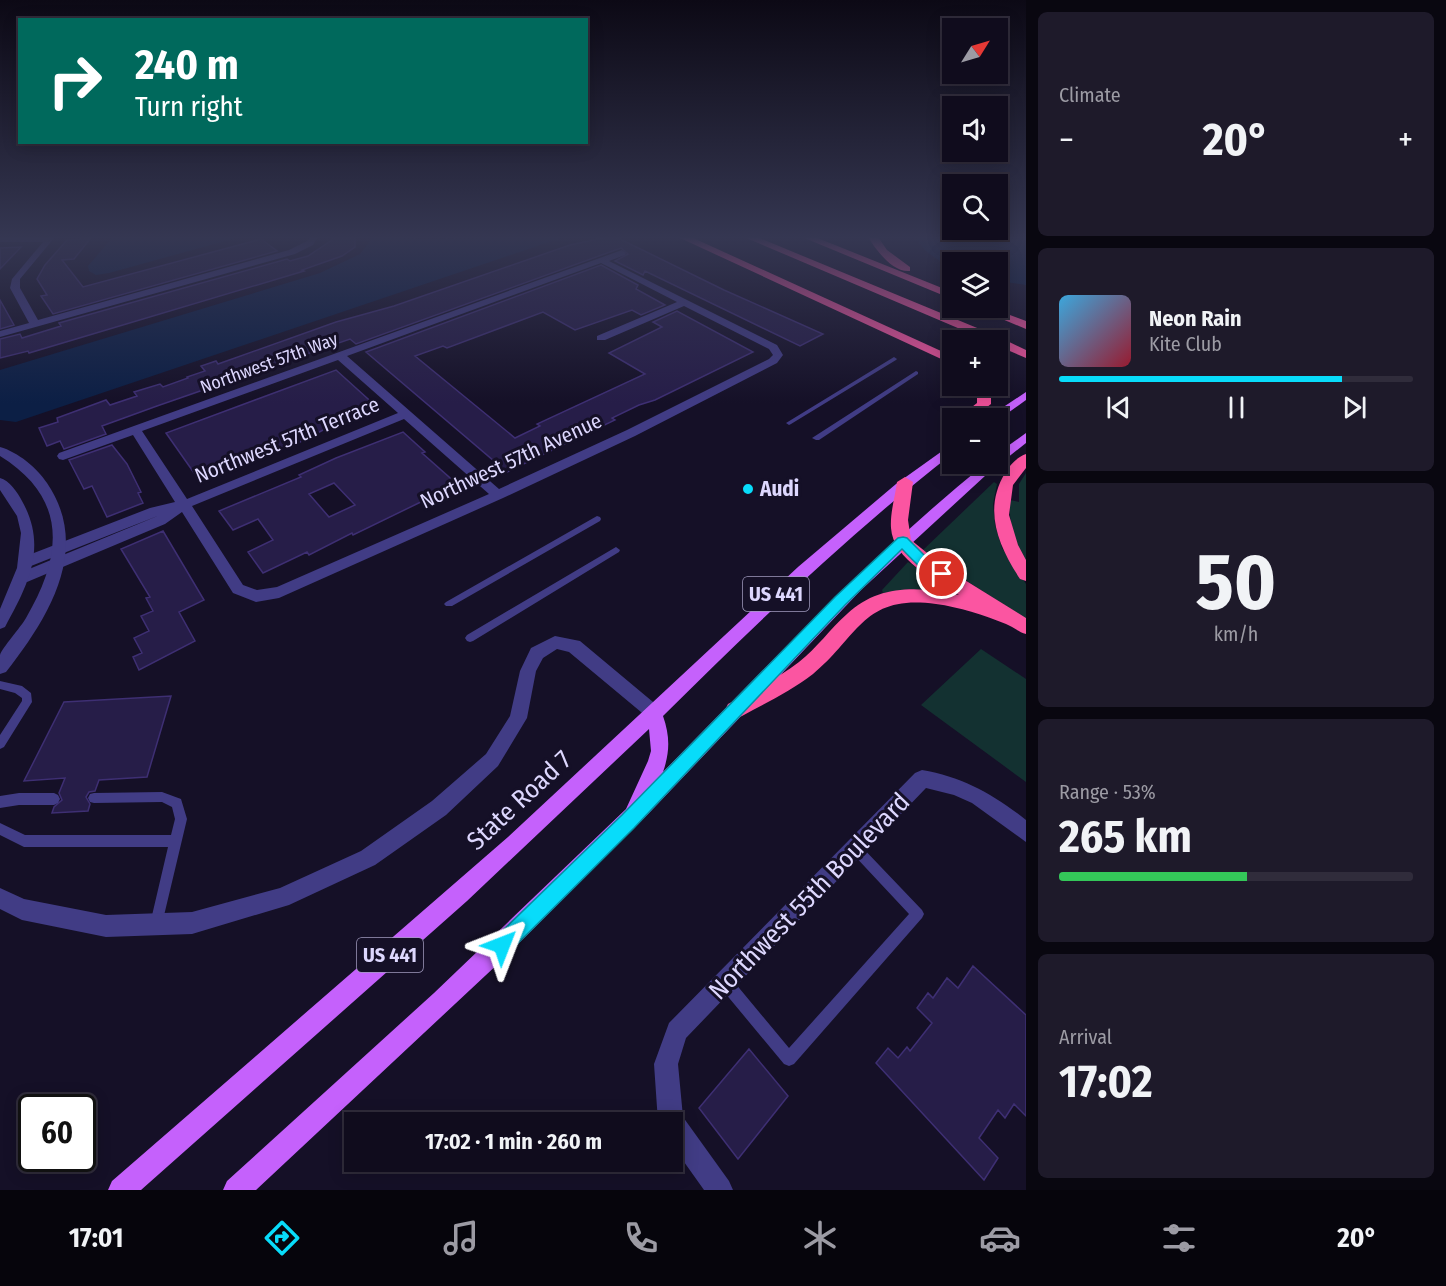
<!DOCTYPE html>
<meta charset="utf-8">
<style>
:root{--surface:#100c1d;--page:#1e1a2a;--text:#f1f3f6;--muted:#9c9ba4;--line:#302c3b;--accent:#08dcfa}
body{margin:0;font-family:"Fira Sans Condensed",sans-serif;background:var(--page);color:var(--text);height:100vh;display:flex;flex-direction:column;font-size:22px;white-space:nowrap}
*{box-sizing:border-box;margin:0}
p{font-size:20px;color:var(--muted)}
.icon{flex:none;width:33px;height:33px;fill:none;stroke:currentColor;stroke-width:2;stroke-linecap:round;stroke-linejoin:round}
.map{position:relative;flex:1;overflow:hidden}
.side{display:flex;flex-direction:column;gap:12px;padding:12px;background:#090710;width:420px}
.side>*{flex:none}
.banner{position:absolute;left:18px;top:18px;width:570px;height:126px;border-radius:0px;box-shadow:0 3px 15px #0003,0 0 0 2px var(--line);background:#00695c;color:#fff;overflow:hidden}
.needle{width:39px;rotate:53deg}
.fabs{position:absolute;left:942px;top:18px;display:grid;gap:12px}
.fabs a{display:grid;place-items:center;width:66px;height:66px;border-radius:0px;background:var(--surface);box-shadow:0 3px 15px #0003,0 0 0 2px var(--line);font-size:30px}
.speed{position:absolute;left:18px;top:1094px;display:flex;gap:12px;font-size:30px;font-weight:700;text-align:center}
.speed>*{display:grid;place-content:center;width:78px;height:78px;border-radius:50%;background:var(--surface);box-shadow:0 3px 15px #0003,0 0 0 2px var(--line);line-height:1}
.speed .limit{border:3px solid #111;border-radius:9px;background:#fff;color:#111}
.pin{position:absolute;display:grid;place-items:center;width:51px;height:51px;color:#fff;margin:-26px;border:3px solid #fff;border-radius:50%;box-shadow:0 2px 6px #0007}
.me{position:absolute;width:66px;margin:-33px;rotate:45deg;stroke-linejoin:round;filter:drop-shadow(0 0 4px #0008)}
.turn{display:flex;align-items:center;gap:21px;height:126px;padding:0 18px;font-size:27px}
.turn .icon{width:78px;height:78px;stroke-width:2.5}
.turn b{display:block;font-size:42px;line-height:51px}
.big{font-size:45px;font-weight:700;line-height:1.1}
.side .card{flex:1;display:flex;flex-direction:column;justify-content:center;gap:9px;min-width:0;padding:0 21px;border-radius:9px;background:var(--page)}
.side .dial{align-items:center;gap:0}
.dial b{font-size:78px;line-height:1}
.song{display:flex;align-items:center;gap:18px}
.cover{width:72px;height:72px;border-radius:9px;background:linear-gradient(135deg,hsl(200 70% 55%),hsl(350 70% 35%))}
.played{height:6px;border-radius:3px;background:linear-gradient(90deg,var(--accent) 80%,var(--line) 80%)}
.keys{display:flex;justify-content:space-around;direction:ltr}
.heat{display:flex;justify-content:space-between;align-items:center;font-size:33px;direction:ltr}
.charge{height:9px;border-radius:4px;background:linear-gradient(90deg,#34c759 53%,var(--line) 0)}
.trip{position:absolute;left:344px;top:1112px;width:339px;height:60px;border-radius:0px;background:var(--surface);box-shadow:0 3px 15px #0003,0 0 0 2px var(--line);font-weight:700;line-height:60px;text-align:center}
.menu{display:flex;height:96px;justify-content:space-around;align-items:center;background:#06050c;color:var(--muted)}
.menu .icon{width:42px;height:42px}
.menu .active{color:var(--accent)}
.menu b{font-size:27px;color:var(--text)}
main{display:flex;flex:1;min-height:0}
.map>svg:first-child{display:block}
.green{fill:#133131}
.water{fill:#0c1f45}
.building{fill:#261d48;stroke:#3e2f73;stroke-width:1.5;fill-rule:evenodd}
.lines{fill:none;stroke-linecap:round;stroke-linejoin:round}
.service{fill:#413c85;fill-rule:evenodd}
.minor{fill:#413c85;fill-rule:evenodd}
.tertiary{fill:#413c85;fill-rule:evenodd}
.primary{fill:#c561fc;fill-rule:evenodd}
.motorway{fill:#fb55a1;fill-rule:evenodd}
.route{fill:#08dcfa;stroke:#058fa2;stroke-width:1.5}
.poi-dot{fill:#08dcfa;stroke:#151027;stroke-width:2}
.labels{text-anchor:middle;stroke-width:6;stroke-linejoin:round;paint-order:stroke}
.far-street-label{font-size:18px;fill:#ddd7fe;stroke:#151027}
.shield{fill:#151027;stroke:#a19bbe;stroke-width:1.5}
.shield-label{font-size:20px;font-weight:bold;fill:#ddd7fe}
.street-label{font-size:21px;fill:#ddd7fe;stroke:#151027}
.poi-label{font-size:21px;font-weight:bold;fill:#ddd7fe;stroke:#151027;text-anchor:start}
.near-street-label{font-size:26px;fill:#ddd7fe;stroke:#151027}
</style>
<main>
<div class="map">
<svg width="1026" height="1190" viewBox="0 0 1026 1190">
<rect width="100%" height="100%" fill="#151027"/>
<path class="green" d="M1026,473V562C1015,545 1008,520 1010,500L1019,502V484Z
M994,482L997,484L993,504L995,525L1002,548L1026,584V619L945,567L923,550Z
M908,562L956,593L958,594L910,589L883,593L882,590Z
M981,649L1026,679V782L921,705Z"/>
<path class="water" d="M113,237H236V238L109,273L96,275L89,271L88,266Z
M373,237L425,239L564,237L16,422L0,420V370L320,273L360,254Z
M916,237H1026V285L998,281V262H952V267C937,260 923,252 916,237Z"/>
<path class="building" d="M333,237H355V247L342,256L302,270L304,271L29,353L28,351L0,358V339L20,334L22,338L61,326L59,323L287,259L290,261L308,256L332,240Z
M607,237H616L724,290L823,334L800,346L645,271L643,275L615,261L628,254L621,248L356,344L350,339L157,406L102,426L106,434L64,449L60,441L47,446L39,428L58,422L57,418L106,400L110,405L137,396L134,392L160,384L163,387L188,378L187,377L205,371L201,366L216,361L218,364L336,322L394,306L570,245Z
M90,239L74,259L62,260L83,287L261,239L277,251L53,314L41,296L47,295L37,279L45,265L67,240Z
M21,247L0,269V248Z
M601,265L638,285L636,289L665,305L641,315L632,310L575,330L543,312L447,348L443,346L415,356L515,438L540,426L537,424L645,374L609,353L662,327L653,322L677,311L753,352L655,400L639,405L612,418L615,420L507,472L366,352Z
M0,300L14,325L0,329Z
M336,370L378,408L327,428L296,444L294,442L277,449L275,447L199,480L166,433Z
M403,432L425,452L422,453L458,485L432,501L429,498L353,535L352,533L309,555L307,552L263,573L248,552L273,540L258,519L233,530L219,511L301,477L299,475L336,458ZM334,483L355,505L329,517L309,494Z
M112,445L127,464L141,492L138,493L143,503L107,517L92,486L84,489L69,460Z
M163,531L204,600L179,612L195,641L139,670L133,657L142,653L134,638L149,631L141,616L153,611L146,598L150,597L121,549Z
M171,696L147,777L99,780L95,791L89,792L86,797L90,804L88,811L52,813L54,807L62,800L59,793L65,778L24,781L64,702Z
M973,966L1026,1015V1116L1014,1104L1005,1118L998,1110L979,1138L998,1158L984,1180L876,1063L888,1048L898,1058L907,1047L910,1051L932,1023L917,1008L928,993L933,998L947,978L958,988Z
M749,1049L788,1096L738,1159L699,1108Z"/>
<g class="lines">
<path class="service" d="M894,357L897,359L896,360L791,424L789,425L786,423Z
M916,371L918,372V374L819,440H816L812,438Z
M597,516L600,517L601,519L600,521L452,606H446L444,604L446,602Z
M616,547L620,550L619,552L473,641L470,642L467,641L465,638L467,635Z
M0,681L22,686L31,693L32,702L4,747L0,749V735L22,701V698L15,693L0,689Z
M162,792L181,799L187,819L162,924L161,929L156,930L151,929L150,924L168,847H24L0,835V823L25,835H171L175,819L172,807L162,802L94,803L90,802L88,798L90,794L94,793Z
M19,793H54L58,795L60,799L58,803L54,805H19L0,808V796Z
M855,842L859,844L922,910L924,914L922,918L794,1064L789,1066L784,1064L720,987L718,982L720,977L725,975L730,977L789,1048L909,914L851,852L849,848L851,844Z"/>
<path class="minor" d="M55,237L20,279V288L38,320L289,250L307,241L310,237H318L313,245L295,254L0,337V331L29,323L10,288L12,279L43,242H0V238Z
M622,250L626,253L625,255L609,261L777,345L783,355L777,363L635,436L503,498L279,598L256,602L233,593L182,512L165,524L27,582H17L15,578L17,574L160,515L31,566H21L19,562L21,558L150,508L175,502L133,435L63,460L59,459L57,456L59,453ZM601,263L677,302L597,336V340H605L684,306L769,349L773,355L769,359L627,430L499,489L347,356ZM338,360L398,413L187,499L142,431ZM404,419L489,494L277,587L257,590L243,585L192,506Z
M555,636L580,641L659,707L662,712L659,717L653,720L647,717L569,652L557,649L543,658L536,671L527,718L498,766L446,815L375,865L289,905L192,934L106,937L22,920L0,909V888L24,899L106,915L192,912L280,888L361,851L432,801L486,754L510,716L520,671L531,648Z
M922,770C963,777 993,794 1026,820V842L972,803L954,795L926,788L686,1038L678,1064L683,1117L729,1181L733,1190H704L672,1145V1122H658L654,1064L669,1023L915,773Z"/>
<path class="tertiary" d="M0,447C18,452 37,468 47,483C92,549 48,618 6,672L0,674C0,669 0,661 0,655C2,648 21,627 26,618C63,555 68,498 0,456Z
M0,478C9,480 18,493 22,501C48,547 28,585 5,627L0,629V609L17,568L21,533L17,516L0,490Z"/>
<path class="primary" d="M1026,392V400L998,420L987,418Z
M1026,433V443L1002,462L998,463V453Z
M952,444V454C849,534 756,624 663,716C670,736 670,752 663,772C768,666 869,558 985,464H998L861,590L649,813L501,961L256,1190H223L227,1181L434,993L626,809L648,761L651,751L649,729L467,901L141,1190H108L112,1181L508,837L798,567L896,484Z"/>
<path class="motorway" d="M678,237H691L952,356V364Z
M744,237H757L999,337L1026,350V358L998,346V340H986Z
M802,237H815L952,292V299Z
M868,237H878L887,250L910,267V271C893,273 876,250 868,237Z
M976,308H991L1026,321V329Z
M974,386H986L991,392V404L973,418H958L977,403V392Z
M1026,454V468L1013,485L1009,515L1018,545L1026,560V581L1020,579C998,545 983,510 1005,473C1010,465 1017,457 1026,454Z
M905,477L913,482L908,520L911,540L947,569L1026,618V634C1019,632 1013,627 1006,624C984,615 959,607 936,604C863,594 859,636 813,674C791,691 766,703 742,716L735,719L728,716L725,710L728,704C752,691 777,679 799,662C817,648 830,629 847,614C878,584 920,586 959,595C936,580 893,560 891,528C890,513 895,497 897,482Z"/>
</g>
<linearGradient id="sky" x2="0" y2="1"><stop stop-color="#0c0915"/><stop offset="0.59" stop-color="#353752"/><stop offset="1" stop-color="#353752" stop-opacity="0"/></linearGradient>
<rect width="1026" height="403" fill="url(#sky)"/>
<path class="route" d="M903,537L907,538L928,559L948,574L946,577C931,582 912,559 902,549L845,605L634,828L509,952L502,955L495,952L492,945L495,938L622,815L835,597L898,538Z"/>
<circle class="poi-dot" cx="748" cy="489" r="6"/>
<g class="labels">
<g class="far-street-label">
<text transform="translate(269 363) rotate(-20)" y="6">Northwest 57th Way</text>
</g>
<g class="shield">
<rect x="743" y="577" width="66" height="34" rx="4.5"/>
<rect x="357" y="938" width="66" height="34" rx="4.5"/>
</g>
<g class="shield-label">
<text x="776" y="601">US 441</text>
<text x="390" y="962">US 441</text>
</g>
<g class="street-label">
<text transform="translate(287 440) rotate(-22)" y="7">Northwest 57th Terrace</text>
<text transform="translate(511 461) rotate(-25)" y="7">Northwest 57th Avenue</text>
</g>
<g class="poi-label">
<text x="760" y="496">Audi</text>
</g>
<g class="near-street-label">
<text transform="translate(519 800) rotate(-43)" y="9">State Road 7</text>
<text transform="translate(809 896) rotate(-46)" y="9">Northwest 55th Boulevard</text>
</g>
</g>
</svg>
<div class="fabs">
<a><svg class="needle" viewBox="-14 -14 28 28"><path d="M0-13l5 13h-10z" fill="#e53935"/><path d="M0 13l5-13h-10z" fill="#9c9ba4"/></svg></a>
<a><svg class="icon" aria-label="sound" viewBox="0 0 24 24"><path d="M4 9h4l5-4v14l-5-4H4zM17 9q2 3 0 6"/></svg></a>
<a><svg class="icon" aria-label="search" viewBox="0 0 24 24"><circle cx="10" cy="10" r="6"/><path d="M15 15l6 6"/></svg></a>
<a><svg class="icon" aria-label="layers" viewBox="0 0 24 24"><path d="M12 4l9 5-9 5-9-5zM3 14l9 5 9-5"/></svg></a>
<a>+</a>
<a>−</a>
</div>
<div class="speed"><div class="limit">60</div></div>
<div class="pin" style="left:942px;top:574px;background:#d93025"><svg class="icon" aria-label="arrive" viewBox="0 0 24 24"><path d="M6 21V4h12l-3 4 3 4H6"/></svg></div>
<svg class="me" style="left:502px;top:945px" viewBox="-20 -20 40 40"><path d="M0-17L14 15 0 8-14 15z" fill="#08dcfa" stroke="#fff" stroke-width="4"/></svg>
<div class="trip">17:02 · 1 min · 260 m</div>
<div class="banner">
<div class="turn"><svg class="icon" aria-label="right" viewBox="0 0 24 24"><path d="M7 20v-9h11M14 6l5 5-5 5"/></svg><div><b>240 m</b>Turn right</div></div>
</div>
</div>
<section class="side">
<div class="card"><p>Climate</p>
<div class="heat"><a>−</a><b class="big">20°</b><a>+</a></div>
</div>
<div class="card">
<div class="song"><i class="cover"></i><div><b>Neon Rain</b><p>Kite Club</p></div></div>
<div class="played"></div>
<div class="keys"><svg class="icon" aria-label="previous" viewBox="0 0 24 24"><path d="M18 5L8 12l10 7zM5 5v14"/></svg><svg class="icon" aria-label="pause" viewBox="0 0 24 24"><path d="M8 5v14M16 5v14"/></svg><svg class="icon" aria-label="next" viewBox="0 0 24 24"><path d="M6 5l10 7-10 7zM19 5v14"/></svg></div>
</div>
<div class="card dial"><b>50</b><p>km/h</p></div>
<div class="card"><p>Range · 53%</p><b class="big">265 km</b><div class="charge"></div></div>
<div class="card"><p>Arrival</p><b class="big">17:02</b></div>
</section>
</main>
<nav class="menu">
<b>17:01</b>
<svg class="icon active" aria-label="directions" viewBox="0 0 24 24"><path d="M12 3l9 9-9 9-9-9zM9 14v-3h6M13 9l2 2-2 2"/></svg>
<svg class="icon" aria-label="music" viewBox="0 0 24 24"><path d="M9 18V5l10-2v13"/><circle cx="6" cy="18" r="3"/><circle cx="16" cy="16" r="3"/></svg>
<svg class="icon" aria-label="phone" viewBox="0 0 24 24"><path d="M5 4h4l2 5-3 2q2 4 5 5l2-3 5 2v4C11 20 4 13 5 4z"/></svg>
<svg class="icon" aria-label="climate" viewBox="0 0 24 24"><path d="M12 3v18M4 7l16 10M4 17L20 7"/></svg>
<svg class="icon" aria-label="car" viewBox="0 0 24 24"><path d="M5 17H2v-5l4-1 3-4h7l3 4 3 1v5h-3M9 17h6M6 11h13"/><circle cx="7" cy="17" r="2"/><circle cx="17" cy="17" r="2"/></svg>
<svg class="icon" aria-label="filters" viewBox="0 0 24 24"><path d="M4 7h16M4 17h16"/><circle cx="9" cy="7" r="2"/><circle cx="15" cy="17" r="2"/></svg>
<b>20°</b>
</nav>
